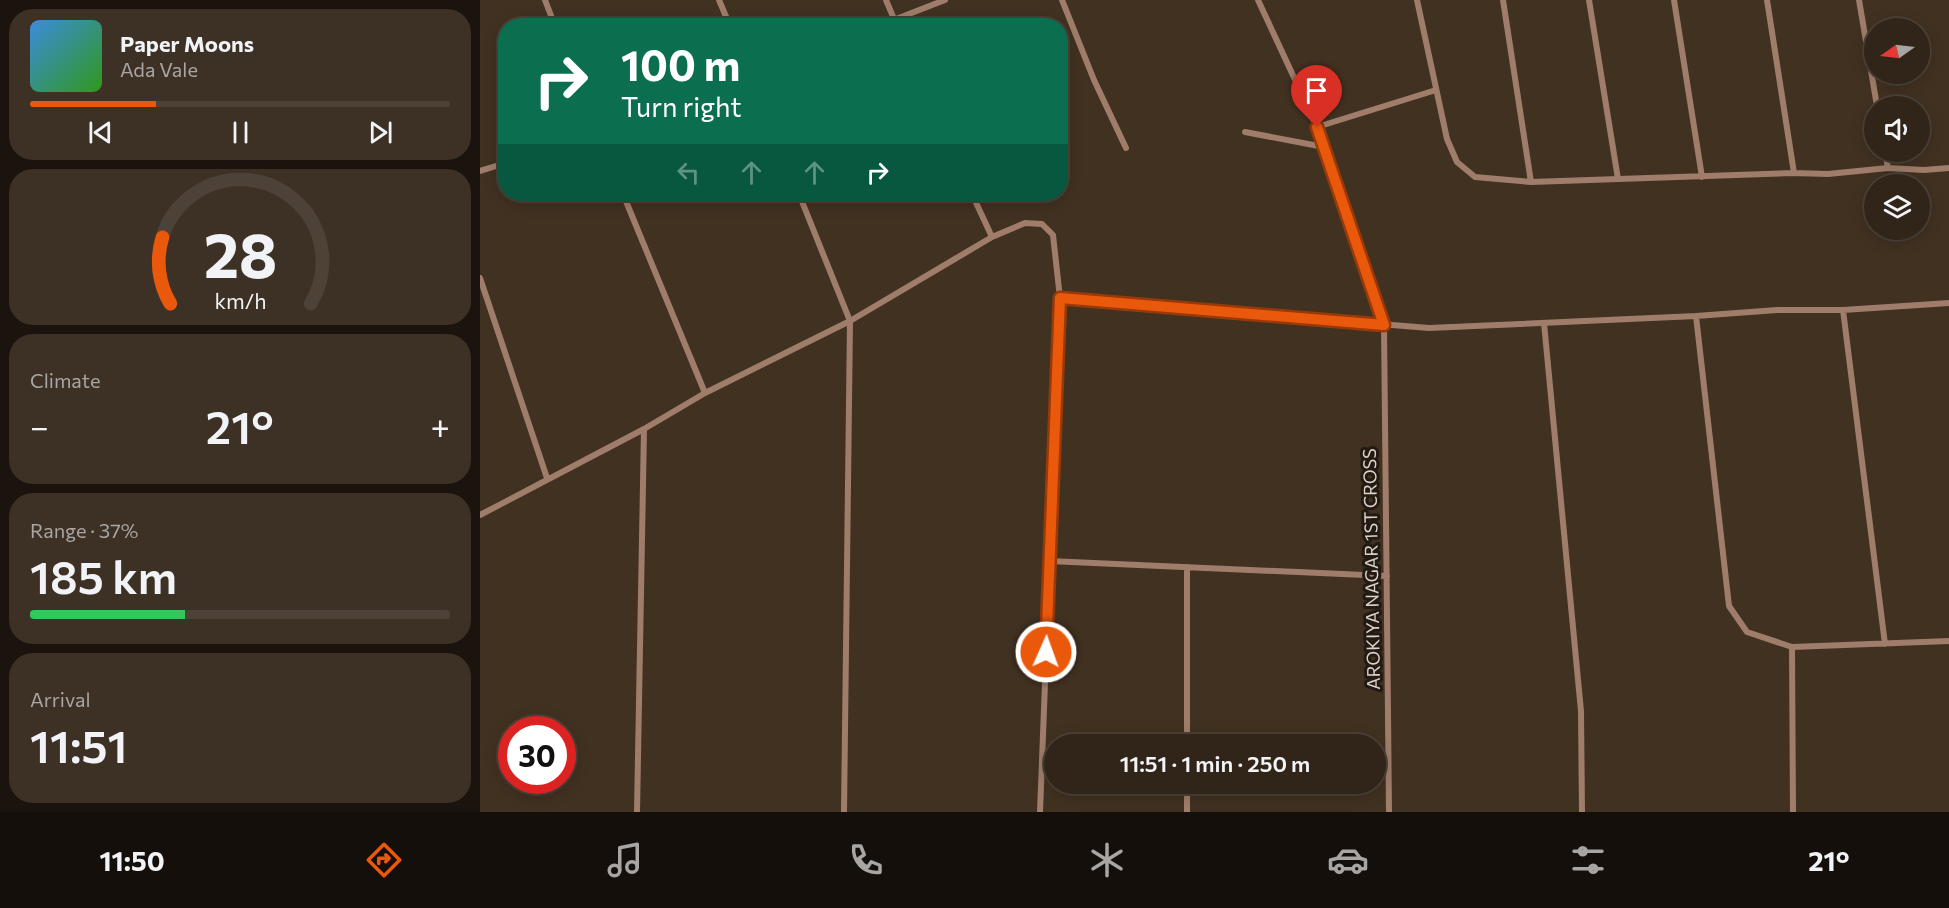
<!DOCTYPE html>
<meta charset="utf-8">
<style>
:root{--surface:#312519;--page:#3d3126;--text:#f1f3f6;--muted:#a8a5a2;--line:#4c4238;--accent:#ea580c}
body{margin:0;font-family:Commissioner,sans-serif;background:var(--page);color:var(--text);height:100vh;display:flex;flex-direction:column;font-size:22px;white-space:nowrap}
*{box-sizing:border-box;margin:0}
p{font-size:20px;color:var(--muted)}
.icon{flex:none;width:33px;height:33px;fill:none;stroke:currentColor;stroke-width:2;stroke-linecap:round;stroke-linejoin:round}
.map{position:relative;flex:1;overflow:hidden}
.sheet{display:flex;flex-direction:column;gap:9px;padding:9px;background:#1b140e;width:480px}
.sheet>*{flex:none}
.hud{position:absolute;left:18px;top:18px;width:570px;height:183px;border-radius:24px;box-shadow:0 3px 15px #0003,0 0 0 2px var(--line);background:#0b6e4f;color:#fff;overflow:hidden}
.needle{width:39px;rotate:256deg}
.controls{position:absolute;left:1384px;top:18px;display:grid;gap:12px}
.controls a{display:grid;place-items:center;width:66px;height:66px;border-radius:50%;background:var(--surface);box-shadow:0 3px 15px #0003,0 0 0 2px var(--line);font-size:30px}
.speed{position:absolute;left:18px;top:716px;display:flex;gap:12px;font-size:30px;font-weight:700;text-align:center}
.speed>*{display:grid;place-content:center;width:78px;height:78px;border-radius:50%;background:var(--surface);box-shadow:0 3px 15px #0003,0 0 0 2px var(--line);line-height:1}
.speed .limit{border:9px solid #d22;background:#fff;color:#111}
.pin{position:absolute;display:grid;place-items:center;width:51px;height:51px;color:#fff;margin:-62px -26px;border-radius:50% 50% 50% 0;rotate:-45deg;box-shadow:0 0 6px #0007}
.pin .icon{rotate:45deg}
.me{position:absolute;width:66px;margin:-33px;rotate:2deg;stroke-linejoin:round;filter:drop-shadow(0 0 4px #0008)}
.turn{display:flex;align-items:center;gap:21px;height:126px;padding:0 24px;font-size:27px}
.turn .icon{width:78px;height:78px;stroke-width:2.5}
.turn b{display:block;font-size:42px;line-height:51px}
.lanes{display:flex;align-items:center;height:57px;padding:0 24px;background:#0003;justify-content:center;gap:30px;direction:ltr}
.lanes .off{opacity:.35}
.big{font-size:45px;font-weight:600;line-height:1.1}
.sheet .tile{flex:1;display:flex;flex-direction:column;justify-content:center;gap:9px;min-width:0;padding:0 21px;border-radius:24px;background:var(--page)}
.sheet .dial{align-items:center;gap:0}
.dial svg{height:156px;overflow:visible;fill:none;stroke:var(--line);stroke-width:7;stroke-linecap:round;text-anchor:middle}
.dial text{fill:var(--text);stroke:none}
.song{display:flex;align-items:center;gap:18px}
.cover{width:72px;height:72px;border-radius:9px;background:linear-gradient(135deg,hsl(210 70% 55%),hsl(110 70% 35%))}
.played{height:6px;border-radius:3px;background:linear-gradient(90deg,var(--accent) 30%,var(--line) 30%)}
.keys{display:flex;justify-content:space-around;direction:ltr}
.heat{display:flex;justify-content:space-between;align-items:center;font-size:33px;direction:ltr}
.charge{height:9px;border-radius:4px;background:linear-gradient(90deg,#34c759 37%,var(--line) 0)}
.trip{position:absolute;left:564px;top:734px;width:342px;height:60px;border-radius:30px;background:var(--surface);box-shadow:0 3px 15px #0003,0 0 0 2px var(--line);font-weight:600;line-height:60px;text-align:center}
.dock{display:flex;height:96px;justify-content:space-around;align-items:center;background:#140f0a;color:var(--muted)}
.dock .icon{width:42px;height:42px}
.dock .current{color:var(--accent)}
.dock b{font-size:27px;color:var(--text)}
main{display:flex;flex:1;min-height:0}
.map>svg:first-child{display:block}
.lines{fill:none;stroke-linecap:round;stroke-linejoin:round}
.minor{stroke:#9f7d6a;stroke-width:6}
.route-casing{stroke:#983908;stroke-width:15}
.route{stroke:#ea580c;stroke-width:10}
.labels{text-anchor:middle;stroke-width:6;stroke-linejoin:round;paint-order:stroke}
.street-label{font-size:18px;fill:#dbd1c7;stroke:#221a13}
</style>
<main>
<section class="sheet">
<div class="tile">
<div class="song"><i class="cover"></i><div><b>Paper Moons</b><p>Ada Vale</p></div></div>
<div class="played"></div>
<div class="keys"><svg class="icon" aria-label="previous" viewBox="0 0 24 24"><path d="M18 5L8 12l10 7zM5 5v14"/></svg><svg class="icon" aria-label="pause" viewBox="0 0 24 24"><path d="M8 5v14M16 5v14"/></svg><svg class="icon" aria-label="next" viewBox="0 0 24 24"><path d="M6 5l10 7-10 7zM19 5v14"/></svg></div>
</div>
<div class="tile dial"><svg viewBox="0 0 100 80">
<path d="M14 69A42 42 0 1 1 86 69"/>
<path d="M14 69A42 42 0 0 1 10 35" stroke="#ea580c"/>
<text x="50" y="56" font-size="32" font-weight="700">28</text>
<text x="50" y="72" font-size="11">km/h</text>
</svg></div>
<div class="tile"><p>Climate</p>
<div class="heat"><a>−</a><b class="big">21°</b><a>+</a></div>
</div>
<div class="tile"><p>Range · 37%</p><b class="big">185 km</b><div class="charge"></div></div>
<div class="tile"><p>Arrival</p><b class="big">11:51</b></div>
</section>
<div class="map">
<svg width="1469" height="812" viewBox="0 0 1469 812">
<rect width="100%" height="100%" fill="#413121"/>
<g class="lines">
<path class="minor" d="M65,0L75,26
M239,0L250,26
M406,0L417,26
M582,0L614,80L646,148
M778,0L837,127L904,325L909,812
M937,0L967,139L977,162L995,177L1051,182L1314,173
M1023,0L1051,182
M1109,0L1138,179
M1194,0L1222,177
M1287,0L1314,173L1348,174L1408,168
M1379,0L1397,106
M398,26L465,0
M837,127L956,90
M765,132L844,147
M1405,152L1408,168L1444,170L1469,168
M0,171L26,163
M143,194L225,393
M319,194L370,321L364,812
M492,194L512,237
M0,278L67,478
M580,298L949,328L1216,316L1297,310H1363L1469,303
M1363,310L1405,644
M1216,316L1249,606L1267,632L1312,647L1469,641
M1064,323L1101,711L1102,812
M0,515L164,429L225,393L370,321L512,237L545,223L562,224L573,235L580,298L560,812
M569,561L907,576
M1312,647L1313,812
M707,744V567
M157,812L164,429
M707,812V783"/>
</g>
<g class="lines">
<g class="route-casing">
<path id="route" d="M566,652L580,298L904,325L837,127"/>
</g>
<use href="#route" class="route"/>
</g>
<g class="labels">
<g class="street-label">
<text transform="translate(892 569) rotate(-91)" y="6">AROKIYA NAGAR 1ST CROSS</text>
</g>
</g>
</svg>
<div class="controls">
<a><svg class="needle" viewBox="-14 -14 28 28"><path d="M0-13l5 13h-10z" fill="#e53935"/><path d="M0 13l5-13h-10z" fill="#a8a5a2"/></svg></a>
<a><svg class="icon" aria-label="sound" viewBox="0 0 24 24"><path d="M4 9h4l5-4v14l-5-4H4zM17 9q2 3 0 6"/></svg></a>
<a><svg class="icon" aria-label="layers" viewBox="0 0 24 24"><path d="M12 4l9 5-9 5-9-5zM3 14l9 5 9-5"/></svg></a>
</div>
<div class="speed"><div class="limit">30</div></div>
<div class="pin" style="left:837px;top:127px;background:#d93025"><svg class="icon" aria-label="arrive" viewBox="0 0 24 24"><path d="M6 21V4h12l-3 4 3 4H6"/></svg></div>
<svg class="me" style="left:566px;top:652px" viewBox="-20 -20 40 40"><circle r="17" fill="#ea580c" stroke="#fff" stroke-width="3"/><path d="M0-11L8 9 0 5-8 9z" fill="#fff"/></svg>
<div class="trip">11:51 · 1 min · 250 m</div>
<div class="hud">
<div class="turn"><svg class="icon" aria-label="right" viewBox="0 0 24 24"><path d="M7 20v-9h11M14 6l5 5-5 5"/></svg><div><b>100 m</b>Turn right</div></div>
<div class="lanes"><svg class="icon off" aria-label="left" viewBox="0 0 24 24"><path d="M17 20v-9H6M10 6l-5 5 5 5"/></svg><svg class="icon off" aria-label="ahead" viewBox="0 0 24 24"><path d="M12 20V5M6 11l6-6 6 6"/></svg><svg class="icon off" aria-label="ahead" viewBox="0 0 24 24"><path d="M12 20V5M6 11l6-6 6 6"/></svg><svg class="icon" aria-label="right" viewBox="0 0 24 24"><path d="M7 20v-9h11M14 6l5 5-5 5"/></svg></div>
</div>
</div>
</main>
<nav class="dock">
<b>11:50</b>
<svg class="icon current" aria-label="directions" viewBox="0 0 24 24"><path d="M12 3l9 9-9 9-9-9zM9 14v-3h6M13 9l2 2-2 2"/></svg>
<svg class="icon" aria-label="music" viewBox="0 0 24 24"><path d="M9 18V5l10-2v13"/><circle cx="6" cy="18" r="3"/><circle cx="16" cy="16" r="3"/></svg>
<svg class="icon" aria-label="phone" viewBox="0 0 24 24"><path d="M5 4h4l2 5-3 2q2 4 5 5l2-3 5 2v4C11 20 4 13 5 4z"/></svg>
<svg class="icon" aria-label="climate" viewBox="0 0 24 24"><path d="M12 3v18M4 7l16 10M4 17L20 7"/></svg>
<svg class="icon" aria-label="car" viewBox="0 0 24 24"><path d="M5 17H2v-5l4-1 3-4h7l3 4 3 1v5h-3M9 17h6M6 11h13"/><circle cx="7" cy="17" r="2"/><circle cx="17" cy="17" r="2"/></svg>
<svg class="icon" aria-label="filters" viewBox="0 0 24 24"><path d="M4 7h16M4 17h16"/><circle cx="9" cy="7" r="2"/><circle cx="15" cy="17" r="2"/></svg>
<b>21°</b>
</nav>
